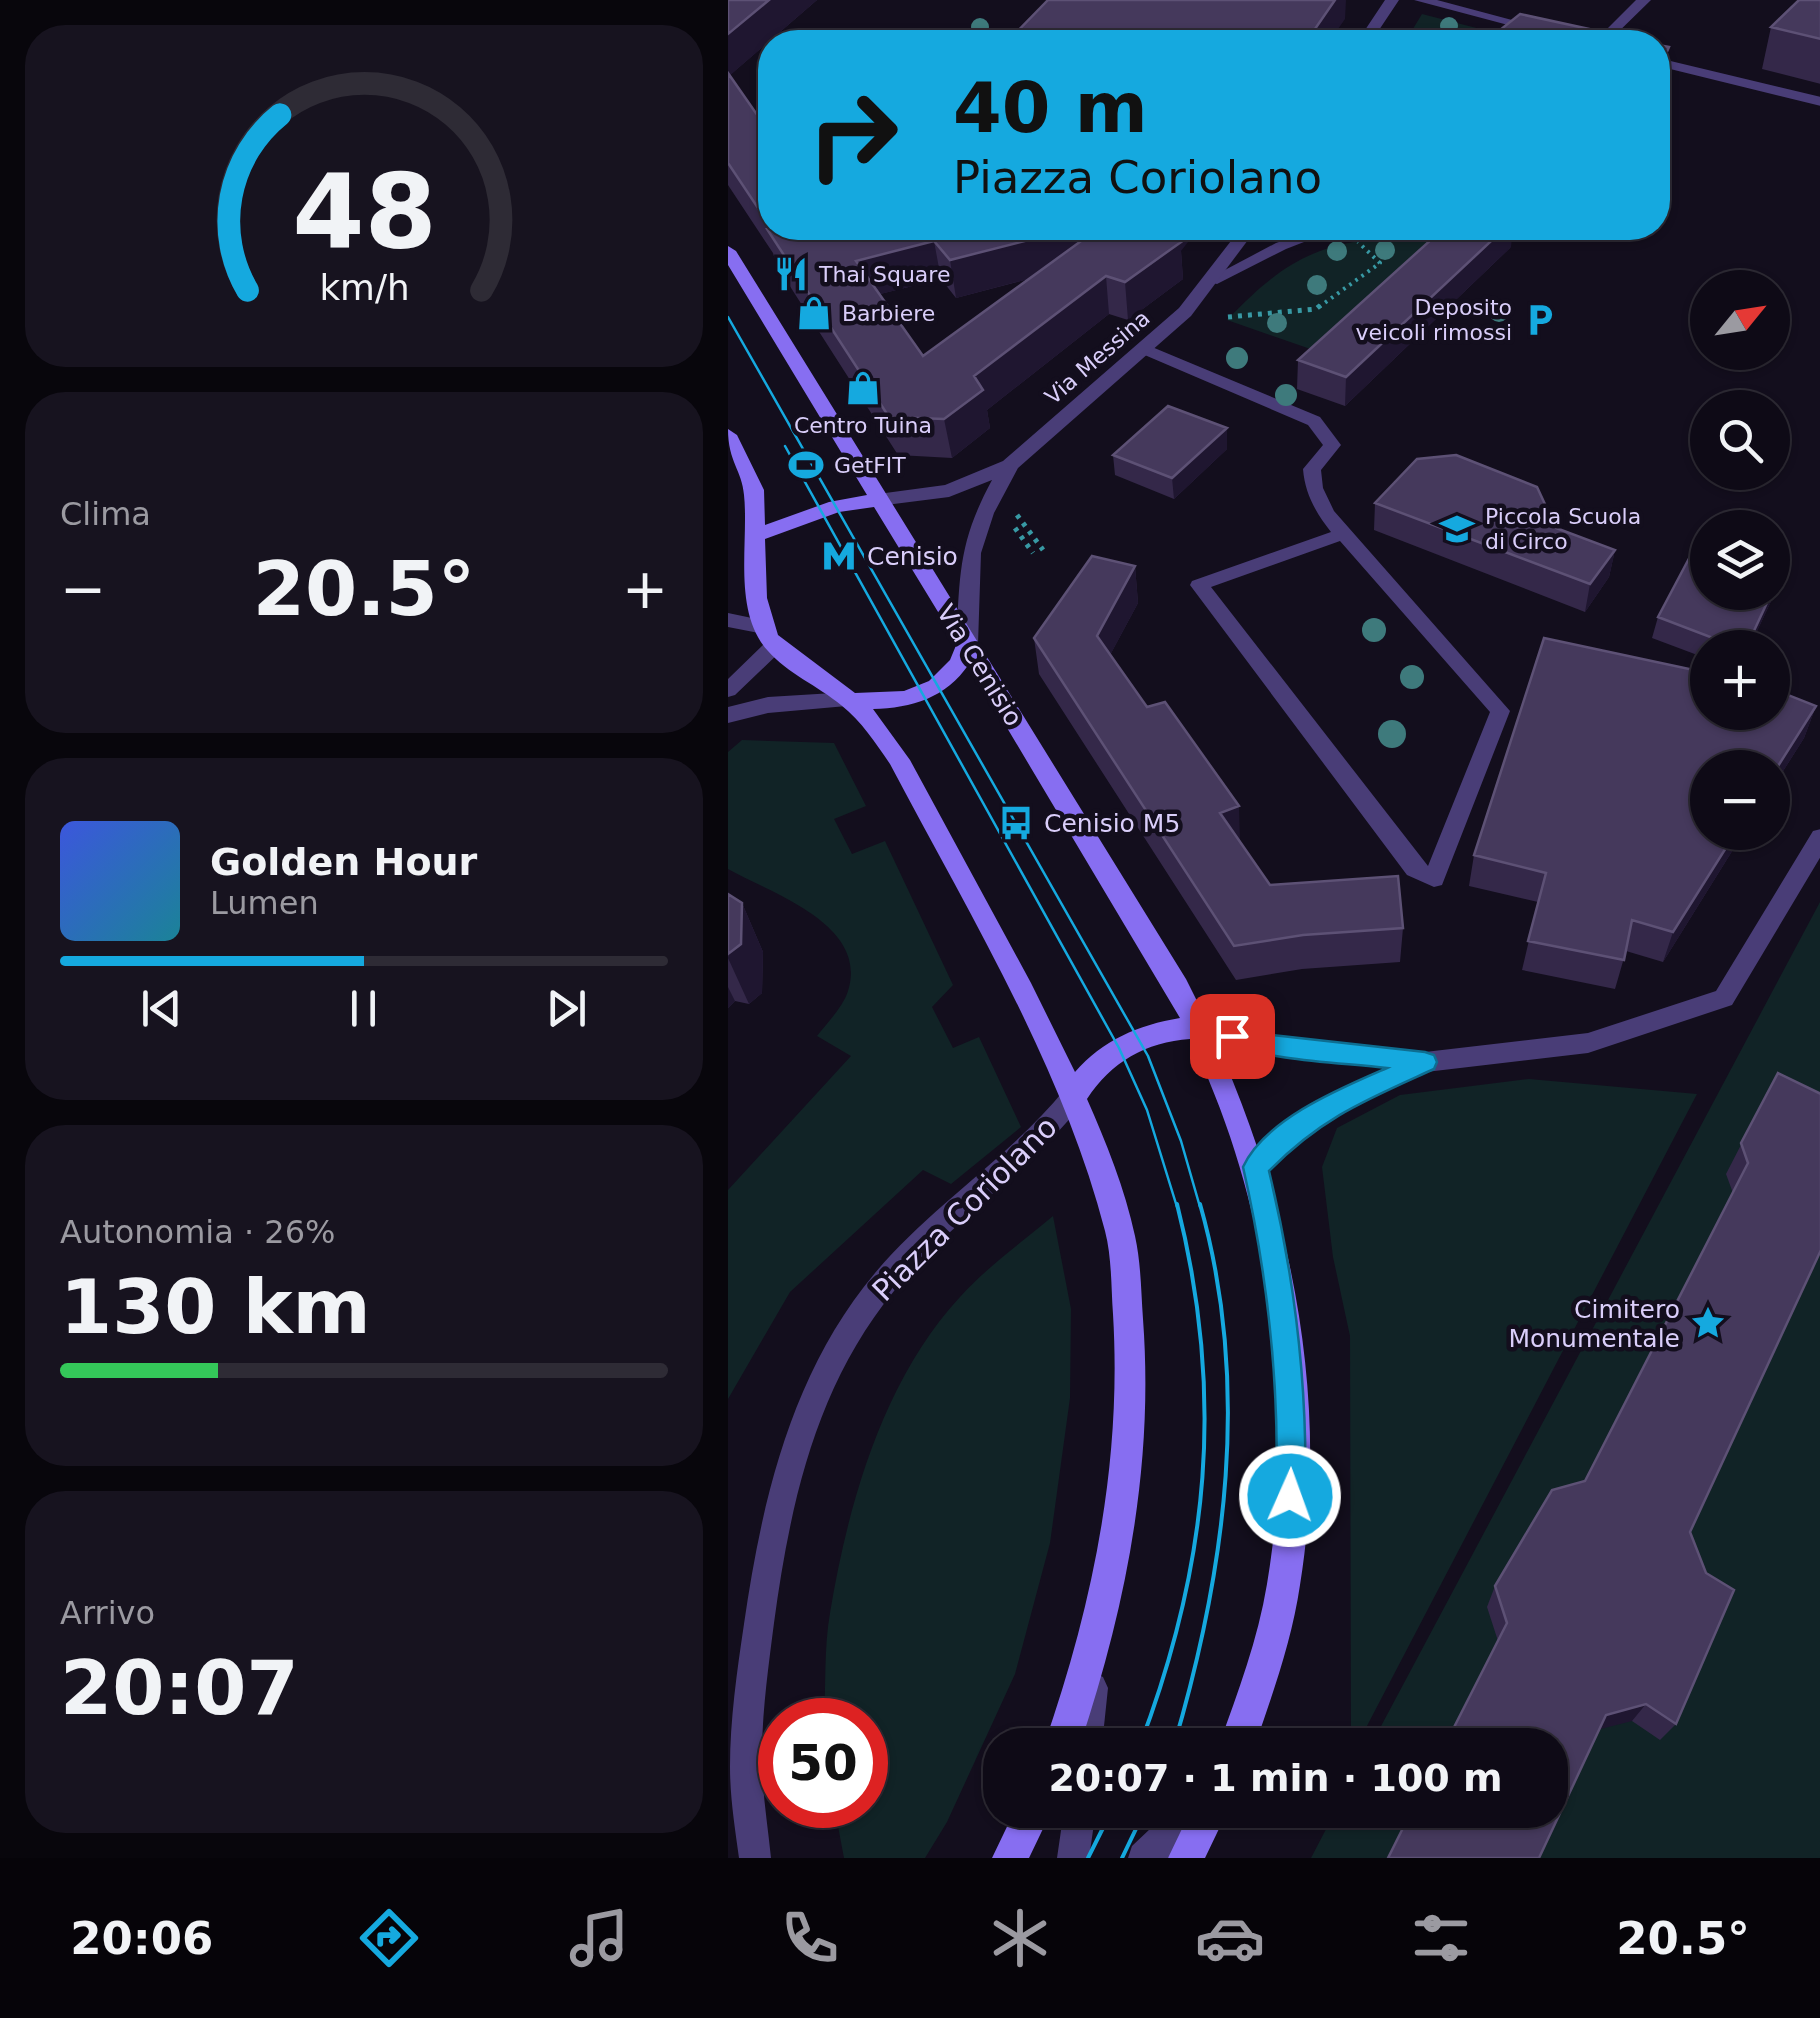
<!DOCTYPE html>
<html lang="it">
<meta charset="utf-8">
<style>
:root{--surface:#0e0a16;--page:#17131f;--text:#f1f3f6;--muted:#9b9aa1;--line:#2e2b35;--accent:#15a9df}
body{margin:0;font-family:"DejaVu Sans",sans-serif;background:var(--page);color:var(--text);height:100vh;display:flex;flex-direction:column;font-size:38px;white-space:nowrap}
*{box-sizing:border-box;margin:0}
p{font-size:32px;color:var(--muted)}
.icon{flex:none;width:55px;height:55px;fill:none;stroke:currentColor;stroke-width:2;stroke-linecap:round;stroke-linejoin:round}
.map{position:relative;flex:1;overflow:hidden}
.side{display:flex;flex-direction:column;gap:25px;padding:25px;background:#08060c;width:728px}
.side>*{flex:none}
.banner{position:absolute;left:30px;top:30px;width:912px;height:210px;border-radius:40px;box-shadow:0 2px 8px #0004,0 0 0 2px var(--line);background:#15a9df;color:#111;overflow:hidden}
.needle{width:65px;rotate:60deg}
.fabs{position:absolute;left:962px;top:270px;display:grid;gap:20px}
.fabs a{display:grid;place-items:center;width:100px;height:100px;border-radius:50%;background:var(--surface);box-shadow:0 2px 8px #0004,0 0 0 2px var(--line);font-size:50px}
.speed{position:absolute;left:30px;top:1698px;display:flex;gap:20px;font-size:50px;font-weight:700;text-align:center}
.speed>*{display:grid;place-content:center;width:130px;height:130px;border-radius:50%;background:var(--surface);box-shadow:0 2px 8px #0004,0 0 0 2px var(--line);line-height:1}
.speed .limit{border:15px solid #d22;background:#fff;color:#111}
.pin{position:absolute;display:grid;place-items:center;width:85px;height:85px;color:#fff;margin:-42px;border-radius:20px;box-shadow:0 5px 15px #0006}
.me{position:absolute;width:110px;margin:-55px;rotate:2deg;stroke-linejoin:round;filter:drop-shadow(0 0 8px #0008)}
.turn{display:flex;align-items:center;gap:35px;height:210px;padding:0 30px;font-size:45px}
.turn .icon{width:130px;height:130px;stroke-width:2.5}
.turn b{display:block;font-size:70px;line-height:85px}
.big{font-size:75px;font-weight:800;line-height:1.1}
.side .tile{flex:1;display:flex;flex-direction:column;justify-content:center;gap:15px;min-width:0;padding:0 35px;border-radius:40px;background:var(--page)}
.side .dial{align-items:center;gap:0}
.dial svg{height:260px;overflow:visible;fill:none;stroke:var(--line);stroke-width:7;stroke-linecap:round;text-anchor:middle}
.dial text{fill:var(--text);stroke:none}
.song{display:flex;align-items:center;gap:30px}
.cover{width:120px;height:120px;border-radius:15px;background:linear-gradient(135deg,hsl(230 70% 55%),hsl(190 70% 35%))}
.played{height:10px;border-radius:5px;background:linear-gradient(90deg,var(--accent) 50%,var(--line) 50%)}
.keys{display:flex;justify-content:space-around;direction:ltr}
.heat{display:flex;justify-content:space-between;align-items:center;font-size:55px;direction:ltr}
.charge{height:15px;border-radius:8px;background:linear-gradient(90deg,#34c759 26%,var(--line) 0)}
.trip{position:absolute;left:255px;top:1728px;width:585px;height:100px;border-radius:40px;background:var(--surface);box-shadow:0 2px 8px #0004,0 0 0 2px var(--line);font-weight:800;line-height:100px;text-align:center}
.menu{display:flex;height:160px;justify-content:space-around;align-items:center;background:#060409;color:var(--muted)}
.menu .icon{width:70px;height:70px}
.menu .current{color:var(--accent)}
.menu b{font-size:45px;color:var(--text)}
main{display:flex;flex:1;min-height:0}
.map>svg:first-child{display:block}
.green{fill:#112326}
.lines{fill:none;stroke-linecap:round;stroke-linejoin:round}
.path-far1{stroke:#3899a4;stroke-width:4;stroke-dasharray:2.5 5;stroke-linecap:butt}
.path{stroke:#3899a4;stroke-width:5;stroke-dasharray:4 6;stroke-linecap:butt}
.lane{fill:#493d77;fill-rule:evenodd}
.street{fill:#493d77;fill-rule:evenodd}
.secondary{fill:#876ef1;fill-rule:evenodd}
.tram-far1{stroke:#15a9df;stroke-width:2.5}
.tram{stroke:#15a9df;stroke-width:4}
.tree{fill:#3e7a7c}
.wall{fill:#342849;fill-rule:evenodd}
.shaded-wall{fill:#1f1630}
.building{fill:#45395c;stroke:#5d5175;stroke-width:2.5}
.route{fill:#15a9df;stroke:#0e6e91;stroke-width:2.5}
.labels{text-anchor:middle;stroke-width:9;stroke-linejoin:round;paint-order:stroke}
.far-poi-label{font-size:22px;fill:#dacefa;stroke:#130e1d;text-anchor:start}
.far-street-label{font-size:22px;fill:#dacefa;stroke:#130e1d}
.poi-label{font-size:25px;fill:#dacefa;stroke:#130e1d;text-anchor:start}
.street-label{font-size:25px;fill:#dacefa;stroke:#130e1d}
.near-street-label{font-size:30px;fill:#dacefa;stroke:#130e1d}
</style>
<main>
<section class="side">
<div class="tile dial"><svg viewBox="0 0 100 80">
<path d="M14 69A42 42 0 1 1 86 69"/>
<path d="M14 69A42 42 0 0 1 24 15" stroke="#15a9df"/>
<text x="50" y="56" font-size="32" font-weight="700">48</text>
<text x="50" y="72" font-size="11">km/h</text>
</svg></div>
<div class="tile"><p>Clima</p>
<div class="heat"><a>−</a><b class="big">20.5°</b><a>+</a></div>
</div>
<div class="tile">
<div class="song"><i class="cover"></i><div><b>Golden Hour</b><p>Lumen</p></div></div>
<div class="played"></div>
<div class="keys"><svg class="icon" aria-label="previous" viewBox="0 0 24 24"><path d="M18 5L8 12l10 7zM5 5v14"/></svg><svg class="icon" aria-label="pause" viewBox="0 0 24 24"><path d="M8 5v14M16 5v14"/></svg><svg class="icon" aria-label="next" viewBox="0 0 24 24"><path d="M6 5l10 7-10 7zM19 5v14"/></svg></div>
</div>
<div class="tile"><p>Autonomia · 26%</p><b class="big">130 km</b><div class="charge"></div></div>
<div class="tile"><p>Arrivo</p><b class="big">20:07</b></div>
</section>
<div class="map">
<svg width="1093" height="1858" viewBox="0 0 1093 1858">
<rect width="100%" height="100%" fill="#130e1d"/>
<path class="green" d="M694,14L795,40L677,42Z
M688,234L721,237L594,353L499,320C564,252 596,242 688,234Z
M14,740L106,743L138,806L106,819L124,854L157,841L225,985L204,1007L225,1048L251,1037L293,1127L223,1184L195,1170L62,1292L0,1399V1190L123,1056L89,1036C99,1023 115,1007 120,991C141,925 45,894 0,869V752Z
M1092,902V1858H583L608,1810H822V1745H643Z
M801,1079L969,1094L629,1745H623L622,1336L605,1257L594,1167L609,1128L672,1095Z
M325,1216L343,1309L342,1398L322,1543L287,1674L219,1822L197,1858H116L106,1805H138V1720H96C98,1685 96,1647 102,1613C120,1504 155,1380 232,1297C259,1267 294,1242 325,1216Z"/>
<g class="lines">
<path class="path-far1" d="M591,307L652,263L630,242"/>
<path class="path" d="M500,317L588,309L594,304
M289,515L315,550
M287,528L305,553"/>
<path class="lane" d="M592,228H612L558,249L489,284L476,281L548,243Z
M763,228H817L795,235Z
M412,347H424L592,417L613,445L593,470L595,488L606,511L782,711L714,885L706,887L679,875L462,585L464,581L603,532C588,513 577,494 575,469L595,445L580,425L412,353ZM612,541L762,712L700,866L483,587Z
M47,638L57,645L54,650L7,695L0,697V679L40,640Z
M1093,829V856L1004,1005L860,1053L698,1072L626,1105L577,1135L536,1175L527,1178L518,1175L514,1167L518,1159L559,1119L608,1091L659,1068L536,1054L464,1035L460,1028L464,1021L472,1018L536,1034L697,1052L860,1033L988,991L1085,831Z
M346,1086L355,1089L358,1096L355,1103C299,1173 222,1222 166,1291C88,1386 62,1504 46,1623C40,1670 33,1719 34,1767C35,1797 40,1828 43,1858H11C7,1828 2,1798 2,1767C2,1720 9,1671 16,1624C34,1499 64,1372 147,1273C204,1205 281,1158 337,1089Z
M364,1672L375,1677L380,1688L374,1745H342L353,1677Z
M336,1810H368L361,1858H329Z
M442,1810H482L477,1821L440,1858H400L404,1846Z"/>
<path class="street" d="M657,0H671L643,42H629Z
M686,0H709L866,42H844Z
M908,0H923L880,42H866Z
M930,58L1093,97V106L930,66Z
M513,228H529L463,316L290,468L266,513L253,553L250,644L239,651L231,649L228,644C232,574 230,543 264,480L221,497L150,506L140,500L150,494L217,485L275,461L451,308Z
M0,613L43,622L47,627L36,634L0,627Z
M122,692L130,695L133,700L130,705L40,713L0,723V707L40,697Z"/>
<path class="secondary" d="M0,246L8,251L458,979C552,1162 606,1375 572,1585C564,1640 545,1693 527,1745H491C510,1692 530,1639 539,1584C569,1406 542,1202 462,1039C418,1042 383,1062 359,1099C378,1142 397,1189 407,1236C413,1263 413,1291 415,1319C426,1466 398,1606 352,1745H316C365,1604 394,1463 385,1314C383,1287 384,1258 377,1231C334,1065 241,914 162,764C147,742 134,722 113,705C90,686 59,673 40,651C4,611 21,543 16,495C14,470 0,462 0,429L9,435L36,490L37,525L101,502L139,495L0,265ZM146,507L229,643L222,660L201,681L176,691L127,693L50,635L39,598L37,539L111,512ZM241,664L452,1018C410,1025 375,1040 347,1072L303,983L182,760L145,709C184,708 218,698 241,664Z
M287,1810H324L301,1858H264Z
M463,1810H500L477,1858H440Z"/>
<path class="tram-far1" d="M0,317L420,1056L453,1141L472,1207
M57,446L391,1048L419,1110L449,1207"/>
<path class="tram" d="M412,1745C481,1563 497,1394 449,1204
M446,1745C498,1569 523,1384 472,1204
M360,1858L384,1810
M394,1858L417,1810"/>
</g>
<g class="tree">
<circle cx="721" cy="26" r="9"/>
<circle cx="252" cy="27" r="9"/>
<circle cx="657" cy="250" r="10"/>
<circle cx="609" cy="251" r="10"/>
<circle cx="589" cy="285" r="10"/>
<circle cx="771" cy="312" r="10"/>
<circle cx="549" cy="323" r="10"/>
<circle cx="509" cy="358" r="11"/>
<circle cx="558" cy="395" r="11"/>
<circle cx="646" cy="630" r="12"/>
<circle cx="684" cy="677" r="12"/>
<circle cx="664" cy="734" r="14"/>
</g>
<path class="wall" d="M0,0H89L2,75L32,119L42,228L453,251L455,279L400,320L381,314L259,410L262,428L224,458L170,455L49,266L45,253L0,185ZM213,279L228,298L300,279L195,356L152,294Z
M1093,0V84L1034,69L1043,27Z
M783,247L617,406L569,389L570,360Z
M499,449L446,499L387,475L385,455Z
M647,503L828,528L887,550L881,577L857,612L646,530Z
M1061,558L1054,578L1021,648H980V659L924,638L930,617Z
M407,566L410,603L382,655L542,885L675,928L672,962L574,969L508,980L311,674L306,638Z
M1088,706L1076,738L1045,787V768L980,832H1016L935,962L898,951L887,989L794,970L810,902L741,886L746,855Z
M0,894L14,903L35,952L34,993L21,1004L7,1001L0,1008Z
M1050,1073L962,1532L948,1724L932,1740L904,1721L770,1641L759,1607L767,1586L857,1481L1005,1193L998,1174Z"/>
<path class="shaded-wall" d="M41,0H89L0,77V34Z
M606,0H618L617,19L601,42H578Z
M941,47L935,79L930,90V72Z
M348,228H385L387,256L228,298L222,260Z
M441,228H471L453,251L455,279L400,320L397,282Z
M777,228H785L783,247L617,406L618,377Z
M206,241L213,279L136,298L128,261Z
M378,276L381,314L259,410L262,428L224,458L216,419L246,376Z
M499,428V449L446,499L444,478Z
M887,550L881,577L857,612L862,584Z
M1061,558L1054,578L1021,648H1018Z
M407,566L410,603L373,672L369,636Z
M1088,706L1076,738L1045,787V774Z
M511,806L512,841L492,813Z
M1008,832H1016L935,962L945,932Z
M14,903L35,952L34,993L21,1004L0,958Z
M0,987L7,1001L0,1008Z
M918,1704L904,1721L865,1731L878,1715Z"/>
<path class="building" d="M0,0H41L0,34Z
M320,0H607L578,42H279Z
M1071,0H1093V39L1043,27Z
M792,14L921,42H757Z
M930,45L941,47L930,72Z
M0,73L32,119L40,118L42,122V226L0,163Z
M43,228H348L222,260L206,241L128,261L195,356L371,228H441L435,235L453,242L397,282L378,276L246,376L255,390L216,419L161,417L39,229Z
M716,228H777L618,377L570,360Z
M440,406L499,428L444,478L385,455Z
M728,455L809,487L828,528L887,550L862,584L647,503L689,459Z
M975,532L980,534V592H1044L1018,648H1011L930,617Z
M1045,553L1061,558L1045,591Z
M364,556L407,566L369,636L419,707L437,702L511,806L492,813L542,885L670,876L675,928L575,935L506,946L306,638Z
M816,638L980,673V712H1045V689L1088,706L1045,774V768H980V832H1008L945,932L904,920L896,960L800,941L818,873L746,855Z
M0,894L14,903L13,944L0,954Z
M1050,1073L1093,1094V1250L962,1532L978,1573L1006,1590L948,1724L918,1704L878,1715L811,1858H660L684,1810H822V1745H717L779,1623L767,1586L824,1490L857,1481L1020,1163L1013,1143Z"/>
<path class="route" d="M504,1026L536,1034L697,1052L706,1055L709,1062L706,1069C638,1100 594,1117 541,1171C567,1279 580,1384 577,1496L573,1506L562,1510L552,1506L548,1496C552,1383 540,1277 515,1167C537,1119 613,1088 659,1068C605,1062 547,1061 496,1043L492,1036L496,1029Z"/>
<defs>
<g id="restaurant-bare" transform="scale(2.7)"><path d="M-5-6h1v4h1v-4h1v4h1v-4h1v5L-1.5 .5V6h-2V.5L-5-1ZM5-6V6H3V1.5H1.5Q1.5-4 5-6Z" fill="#15a9df" stroke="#130e1d" stroke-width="2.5" paint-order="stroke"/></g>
<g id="shop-bare" transform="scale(2.7)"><path d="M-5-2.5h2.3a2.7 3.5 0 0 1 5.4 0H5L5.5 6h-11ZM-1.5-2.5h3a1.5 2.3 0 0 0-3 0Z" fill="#15a9df" stroke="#130e1d" stroke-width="2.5" paint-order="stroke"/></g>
<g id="parking-bare" transform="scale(2.7)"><path d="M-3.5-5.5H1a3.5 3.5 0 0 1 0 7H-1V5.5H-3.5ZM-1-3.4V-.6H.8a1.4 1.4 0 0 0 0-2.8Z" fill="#15a9df" stroke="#130e1d" stroke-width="2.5" paint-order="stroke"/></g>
<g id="stadium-bare" transform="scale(2.7)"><path d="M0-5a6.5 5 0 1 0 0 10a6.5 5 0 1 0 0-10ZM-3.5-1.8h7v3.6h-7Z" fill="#15a9df" stroke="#130e1d" stroke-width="2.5" paint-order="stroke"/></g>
<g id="school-bare" transform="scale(2.7)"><path d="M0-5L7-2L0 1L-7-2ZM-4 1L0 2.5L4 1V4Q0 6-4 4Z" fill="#15a9df" stroke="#130e1d" stroke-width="2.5" paint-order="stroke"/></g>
<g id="metro-bare" transform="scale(2.7)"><path d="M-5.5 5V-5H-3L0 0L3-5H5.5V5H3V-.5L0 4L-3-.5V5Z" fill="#15a9df" stroke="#130e1d" stroke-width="2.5" paint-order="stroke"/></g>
<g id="bus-bare" transform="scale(2.7)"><path d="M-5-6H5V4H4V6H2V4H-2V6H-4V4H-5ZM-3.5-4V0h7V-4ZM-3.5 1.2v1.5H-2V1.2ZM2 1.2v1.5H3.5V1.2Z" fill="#15a9df" stroke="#130e1d" stroke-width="2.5" paint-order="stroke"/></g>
<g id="sight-bare" transform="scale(2.7)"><path d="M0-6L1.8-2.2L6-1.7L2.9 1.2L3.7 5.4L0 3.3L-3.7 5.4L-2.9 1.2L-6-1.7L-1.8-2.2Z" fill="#15a9df" stroke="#130e1d" stroke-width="2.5" paint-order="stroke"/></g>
</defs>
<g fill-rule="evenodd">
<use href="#restaurant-bare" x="63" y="274"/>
<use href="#shop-bare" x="86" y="313"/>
<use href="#parking-bare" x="812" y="320"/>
<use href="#shop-bare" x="135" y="388"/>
<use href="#stadium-bare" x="78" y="465"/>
<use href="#school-bare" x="729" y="529"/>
<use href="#metro-bare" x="111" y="556"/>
<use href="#bus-bare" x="288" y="823"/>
<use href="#sight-bare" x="980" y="1323"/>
</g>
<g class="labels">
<g class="far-poi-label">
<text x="91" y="282">Thai Square</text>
<text x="784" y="315" text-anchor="end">Deposito<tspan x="784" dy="25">veicoli rimossi</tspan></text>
<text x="114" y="321">Barbiere</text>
<text x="135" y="433" text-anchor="middle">Centro Tuina</text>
<text x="106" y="473">GetFIT</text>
<text x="757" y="524">Piccola Scuola<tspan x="757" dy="25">di Circo</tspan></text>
</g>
<g class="far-street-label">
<text transform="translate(369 357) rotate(-41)" y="8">Via Messina</text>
</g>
<g class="poi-label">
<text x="139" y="565">Cenisio</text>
<text x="316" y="832">Cenisio M5</text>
<text x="952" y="1318" text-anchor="end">Cimitero<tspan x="952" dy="29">Monumentale</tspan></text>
</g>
<g class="street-label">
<text transform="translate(252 665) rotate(58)" y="9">Via Cenisio</text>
</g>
<g class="near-street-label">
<text transform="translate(237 1209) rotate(-45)" y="10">Piazza Coriolano</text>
</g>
</g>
</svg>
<div class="fabs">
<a><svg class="needle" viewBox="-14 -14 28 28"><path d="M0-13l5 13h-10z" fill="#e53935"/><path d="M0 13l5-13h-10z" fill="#9b9aa1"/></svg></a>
<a><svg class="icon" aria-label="search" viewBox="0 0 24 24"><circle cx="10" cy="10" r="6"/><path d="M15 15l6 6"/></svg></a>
<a><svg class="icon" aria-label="layers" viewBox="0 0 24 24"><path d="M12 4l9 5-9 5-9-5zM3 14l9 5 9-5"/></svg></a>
<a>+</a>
<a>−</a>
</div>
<div class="speed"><div class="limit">50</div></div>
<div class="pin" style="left:504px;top:1036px;background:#d93025"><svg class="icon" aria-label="arrive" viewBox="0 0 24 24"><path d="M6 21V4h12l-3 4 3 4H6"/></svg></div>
<svg class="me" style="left:562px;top:1496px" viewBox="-20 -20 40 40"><circle r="17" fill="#15a9df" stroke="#fff" stroke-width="3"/><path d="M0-11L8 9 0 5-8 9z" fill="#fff"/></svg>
<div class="trip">20:07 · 1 min · 100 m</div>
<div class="banner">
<div class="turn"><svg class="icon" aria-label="right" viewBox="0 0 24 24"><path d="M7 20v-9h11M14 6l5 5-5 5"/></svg><div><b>40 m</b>Piazza Coriolano</div></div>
</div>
</div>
</main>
<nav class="menu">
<b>20:06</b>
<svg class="icon current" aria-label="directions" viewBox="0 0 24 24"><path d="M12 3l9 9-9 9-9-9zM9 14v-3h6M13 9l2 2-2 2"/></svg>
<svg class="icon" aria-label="music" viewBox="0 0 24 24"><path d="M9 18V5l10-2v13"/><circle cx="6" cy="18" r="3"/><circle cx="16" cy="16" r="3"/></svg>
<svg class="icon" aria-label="phone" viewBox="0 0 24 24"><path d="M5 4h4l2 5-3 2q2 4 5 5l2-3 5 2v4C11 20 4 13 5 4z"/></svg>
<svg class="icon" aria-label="climate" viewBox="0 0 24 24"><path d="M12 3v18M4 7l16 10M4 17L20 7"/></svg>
<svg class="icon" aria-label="car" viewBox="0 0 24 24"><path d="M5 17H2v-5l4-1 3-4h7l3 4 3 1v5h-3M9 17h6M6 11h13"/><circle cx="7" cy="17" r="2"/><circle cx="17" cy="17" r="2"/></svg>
<svg class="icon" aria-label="filters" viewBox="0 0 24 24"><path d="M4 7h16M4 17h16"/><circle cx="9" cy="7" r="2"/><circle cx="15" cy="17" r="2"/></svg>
<b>20.5°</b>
</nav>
